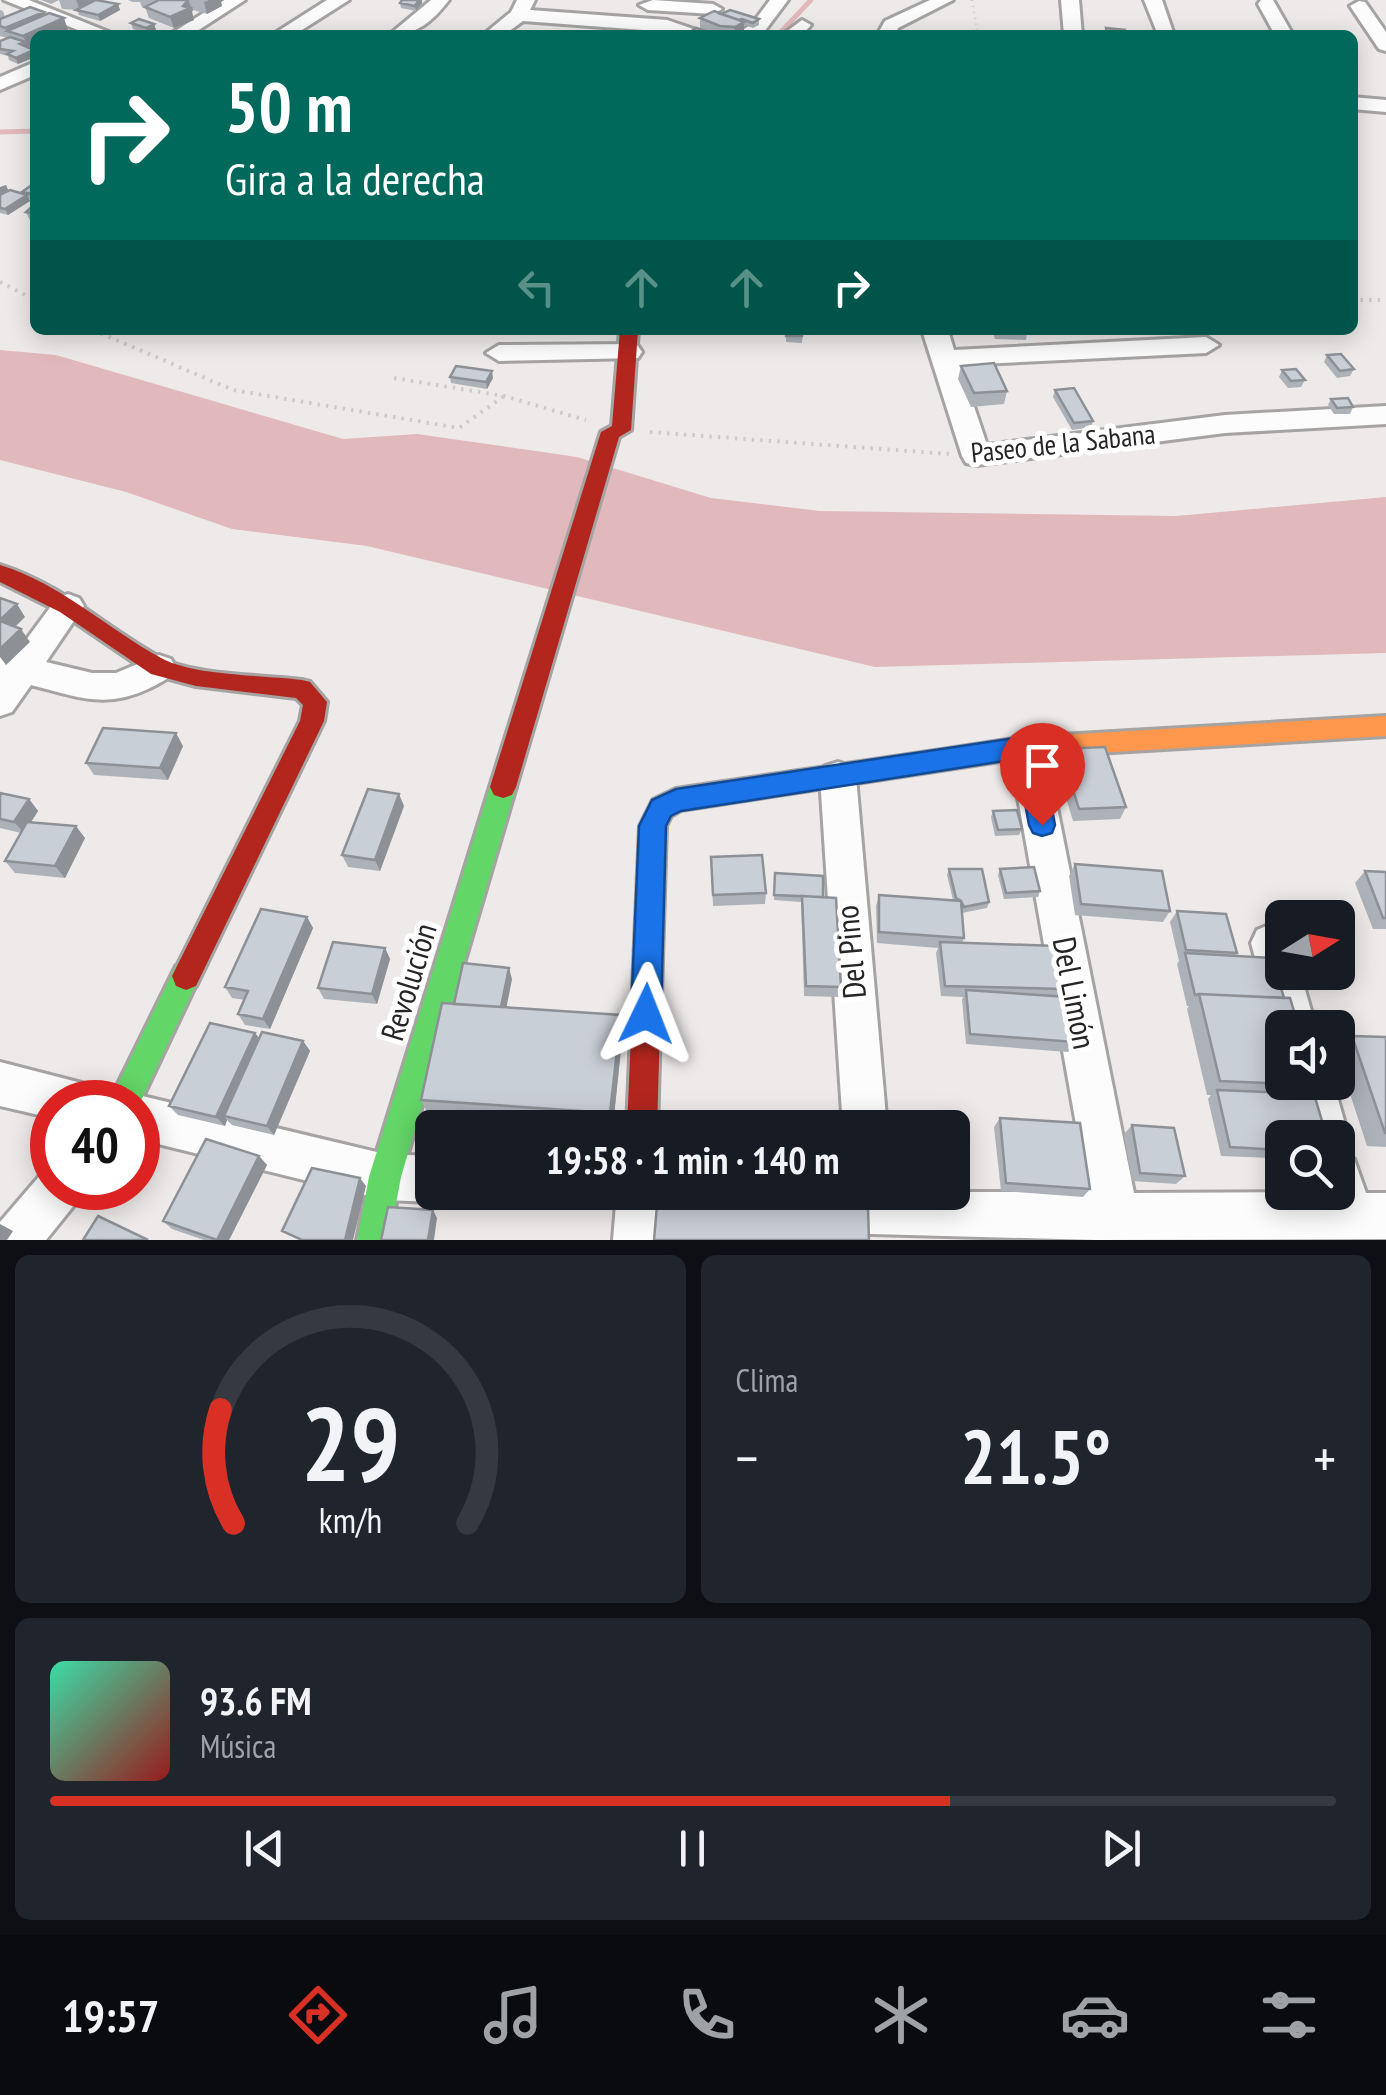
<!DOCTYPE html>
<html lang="es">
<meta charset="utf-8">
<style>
:root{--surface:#171b24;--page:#20242c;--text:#f1f3f6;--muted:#9ea1a6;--line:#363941;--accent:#d93025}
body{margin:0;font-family:"PT Sans Narrow",sans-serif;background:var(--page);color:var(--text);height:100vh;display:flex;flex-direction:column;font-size:38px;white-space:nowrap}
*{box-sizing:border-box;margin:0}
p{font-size:32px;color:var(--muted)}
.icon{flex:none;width:55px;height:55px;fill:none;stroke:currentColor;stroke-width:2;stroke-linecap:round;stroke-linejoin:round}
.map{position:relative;height:1240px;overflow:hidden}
.sheet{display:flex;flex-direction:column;gap:15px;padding:15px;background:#0d0f14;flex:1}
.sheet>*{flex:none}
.guide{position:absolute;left:30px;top:30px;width:1328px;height:305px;border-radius:15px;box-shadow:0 5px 25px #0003;background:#00695c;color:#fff;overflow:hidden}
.needle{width:65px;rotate:79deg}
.tools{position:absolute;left:1265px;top:900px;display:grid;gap:20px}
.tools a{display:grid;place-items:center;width:90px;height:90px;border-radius:15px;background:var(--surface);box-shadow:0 5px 25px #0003;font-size:50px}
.speed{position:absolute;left:30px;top:1080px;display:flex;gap:20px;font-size:50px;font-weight:700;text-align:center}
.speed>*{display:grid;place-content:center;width:130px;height:130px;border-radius:50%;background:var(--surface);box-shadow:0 5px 25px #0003;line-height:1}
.speed .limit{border:15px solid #d22;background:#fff;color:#111}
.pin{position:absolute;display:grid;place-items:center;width:85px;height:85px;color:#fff;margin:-102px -42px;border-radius:50% 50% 50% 0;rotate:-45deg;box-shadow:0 0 10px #0007}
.pin .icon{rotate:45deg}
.me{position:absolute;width:110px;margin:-55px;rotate:2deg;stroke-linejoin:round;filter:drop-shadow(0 0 8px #0008)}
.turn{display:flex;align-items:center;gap:35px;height:210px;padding:0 30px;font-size:45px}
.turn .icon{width:130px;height:130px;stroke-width:2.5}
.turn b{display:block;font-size:70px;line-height:85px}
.lanes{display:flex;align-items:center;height:95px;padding:0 30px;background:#0003;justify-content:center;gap:50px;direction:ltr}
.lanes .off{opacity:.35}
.big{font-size:75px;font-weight:800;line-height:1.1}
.sheet .tile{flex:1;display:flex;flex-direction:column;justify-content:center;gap:15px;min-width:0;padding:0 35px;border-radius:15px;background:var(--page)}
.sheet .dial{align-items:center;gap:0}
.dial svg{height:260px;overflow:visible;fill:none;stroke:var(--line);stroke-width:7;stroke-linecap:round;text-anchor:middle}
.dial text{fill:var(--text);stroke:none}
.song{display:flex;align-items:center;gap:30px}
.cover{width:120px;height:120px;border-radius:15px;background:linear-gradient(135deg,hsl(160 70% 55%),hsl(0 70% 35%))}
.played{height:10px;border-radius:5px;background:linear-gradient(90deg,var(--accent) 70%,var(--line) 70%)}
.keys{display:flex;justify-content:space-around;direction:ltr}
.heat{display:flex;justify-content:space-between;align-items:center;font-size:55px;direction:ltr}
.sheet .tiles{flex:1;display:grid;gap:15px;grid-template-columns:1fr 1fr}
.tile:last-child{grid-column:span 2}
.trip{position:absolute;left:415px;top:1110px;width:555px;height:100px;border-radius:15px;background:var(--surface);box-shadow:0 5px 25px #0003;font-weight:800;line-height:100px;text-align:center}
.dock{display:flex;height:160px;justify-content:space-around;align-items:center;background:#090b0e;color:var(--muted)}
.dock .icon{width:70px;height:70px}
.dock .on{color:var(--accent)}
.dock b{font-size:45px;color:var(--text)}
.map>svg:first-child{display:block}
.water{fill:#e1b9bc}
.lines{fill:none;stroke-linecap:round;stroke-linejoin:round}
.stream{stroke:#e1b9bc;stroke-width:5}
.street-casing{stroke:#a6a3a3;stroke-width:6}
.fast-casing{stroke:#a6a3a3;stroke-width:6}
.slow-casing{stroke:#a6a3a3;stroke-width:6}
.jam-casing{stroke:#a6a3a3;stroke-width:6}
.path-far1{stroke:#cccbcb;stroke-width:2.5;stroke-dasharray:1 5;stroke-linecap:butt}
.path{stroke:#cccbcb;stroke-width:4;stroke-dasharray:2.5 6;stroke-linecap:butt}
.street{fill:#fcfcfc;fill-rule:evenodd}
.fast{fill:#63d668;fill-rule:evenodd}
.slow{fill:#ff974d;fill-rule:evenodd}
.jam{fill:#b3261e;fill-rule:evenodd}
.wall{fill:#adb2b8}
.shaded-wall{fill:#8d9196}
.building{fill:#c9cfd6;stroke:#8d9196;stroke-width:2.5}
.route{fill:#1a73e8;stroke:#114b97;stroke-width:2.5}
.labels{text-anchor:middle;stroke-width:10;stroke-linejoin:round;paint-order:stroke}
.street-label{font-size:28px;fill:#272424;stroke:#fff}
.near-street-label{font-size:32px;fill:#272424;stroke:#fff}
</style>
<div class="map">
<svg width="1386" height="1240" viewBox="0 0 1386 1240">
<rect width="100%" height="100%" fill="#eeeaea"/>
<path class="water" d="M0,350L56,355L343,439L417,434L577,457L711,498L820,511L1176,516L1386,497V653L875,667L367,546L232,529L126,492L0,460Z"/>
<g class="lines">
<path class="stream" d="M778,35L811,0
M0,132L35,131"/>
<g class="street-casing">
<path id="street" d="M4,0H29L116,35H90Z
M224,0H245L191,35H169Z
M327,0H349L294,35H272Z
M431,0H449C432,22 417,35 389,35Z
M517,0H535L530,10L667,20L711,35L523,21L504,35H483L511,12Z
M653,0L713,4L722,9L713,14L648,10L639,5Z
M770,0H788L764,32L735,35L752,24Z
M930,0H953L898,28L895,35H877L885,21Z
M1061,0H1079L1082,35H1064Z
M1144,0H1162L1174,35H1158Z
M1261,0H1273L1293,35H1275L1258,4Z
M1359,1L1365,2L1386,32V51L1379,49L1350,6Z
M802,20L811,25L802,35H782Z
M35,62V75L0,90V77Z
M1352,97L1386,100V112L1352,109Z
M922,330H948L954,350L1206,337L1219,345L1206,353L960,365L987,445L1225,415L1386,406V424L1225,433L976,465L966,463L962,456Z
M629,344L638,346L642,352L638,358L499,361L486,353L499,345Z
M68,594L79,598L84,606L46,662L92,673H116L159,655L171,659L176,668C170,679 163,681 152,687C106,710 78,697 31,685L12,712L0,716V651L15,655L57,598Z
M1027,732L1040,737L1045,747L1134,1193L1338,1192V1138H1304L1289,1082H1333L1349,1138L1343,1154L1354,1159L1366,1193H1386V1239L1096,1240L872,1234L662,1216L661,1240H613L617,1192H1088L1009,747L1014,737Z
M838,762L851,766L856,777L887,1128H843L820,777L825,766Z
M1271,924L1282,929V972H1300L1316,1028H1282V1044L1274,1028L1251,943L1257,930Z
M0,1062L93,1086L99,1102H52V1118L0,1106Z
M138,1095L385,1154L432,1156V1192H449L432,1202L385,1200L138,1139V1102H122Z
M52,1168V1188H82L75,1204L46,1240H0V1222L43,1172Z"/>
</g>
<g class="fast-casing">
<path id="fast" d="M503,776L512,779L516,787L401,1177L389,1240H357L369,1177L490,787L494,779Z
M186,962L196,966L200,976L138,1107V1102H109L176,966Z"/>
</g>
<g class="slow-casing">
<path id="slow" d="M1386,716V736L1027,757L928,772L919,769L916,762L919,755L928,752L1027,737Z"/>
</g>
<g class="jam-casing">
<path id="jam" d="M620,330H638L631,430L619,437L516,787L512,795L503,798L494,795L490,787L601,432L612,426Z
M0,565C62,584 107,629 163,659C196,676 263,675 302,680L310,682L327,702L324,721L196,986L186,990L176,986L172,976L300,721L303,705L296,698L196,686L151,674L60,612L0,582Z
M928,752L937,755L940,762L937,769L928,772L681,810L671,816L666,826L657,1128H627L640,826L653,800L676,789Z"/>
</g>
<path class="path-far1" d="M972,0L978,35"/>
<path class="path" d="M0,282L35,300
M1352,300H1386
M93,330L233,390L459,428L504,396
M394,378L504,396L586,420
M650,432L949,454"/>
<use href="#street" class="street"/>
<use href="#fast" class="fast"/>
<use href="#slow" class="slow"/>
<use href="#jam" class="jam"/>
</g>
<path class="wall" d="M41,0H94L89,4H118L120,10L100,21L79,15L77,10L62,9L59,0L51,4Z
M128,0H224L221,2L222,6L207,14L193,10L192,12L194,20L174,28L149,18L145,7H142L140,2H133Z
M402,0H422V3L416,11L401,8L400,3Z
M0,10L3,11L5,17L44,12L46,15L68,30L56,35H35V44L28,48L35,52V57L18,64L9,60L8,56L0,54V41L7,38L0,36Z
M721,14L759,19V25L753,28L744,25V34L741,35H686L700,29V18Z
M131,23L154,24L156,30L148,34L133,29Z
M33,184L35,201L29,199L30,201L8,215L0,213V195L6,185L8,191L23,194Z
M35,204V225H32L26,212Z
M786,330H803L802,343L786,342Z
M992,330H1026L1027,333L1026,340L995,339Z
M1327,355L1354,369L1350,376L1337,378L1324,362Z
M961,366L1007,391L1004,404L971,407L958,379Z
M1282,370L1305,380L1301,387L1288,388L1279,377Z
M450,377L493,378L487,389L451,383Z
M1055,390L1093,421L1091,427L1072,430L1053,397Z
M1331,399L1353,407L1350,414H1334L1328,405Z
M183,746L168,780L94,775L86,763Z
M1060,749L1126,807L1120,819L1073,821L1055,761Z
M0,793L29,799L38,811L31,822L85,838L65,878L15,873L5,861L21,833L0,828Z
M404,806L380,871L348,867L342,855Z
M993,811L1022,829L1019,835L995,836L991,817Z
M711,857L766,893L765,904L713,906Z
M1075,864L1170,911L1163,922L1075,915L1069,876Z
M949,869L989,902L987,908L962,913L964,938L962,943L1064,989L1060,996L1074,1042L1068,1052L966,1044L962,1000L963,997L941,996L936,953L938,948L877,943L876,906L879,895L953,900L947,875Z
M1000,869L1040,891L1038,897L1004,899L998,875Z
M1365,871L1386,872V929H1373L1355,883Z
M775,873L823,897L841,987L839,997L804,996L801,902L774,900Z
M1177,911L1237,953L1235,956L1284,998L1316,1085L1306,1094L1282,1138V1192L1331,1200L1326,1204L1277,1199L1268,1160L1271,1158L1221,1156L1208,1099L1211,1095H1207L1187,1009L1189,1006H1187L1177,964L1179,961L1170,922Z
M307,917L313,928L270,1029L245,1025L238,1014L245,1000L232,998L225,987Z
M385,948L390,959L377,1004L324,999L318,988Z
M512,979L506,1007L621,1015L623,1030L613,1126L428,1114L421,1100L454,1004Z
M255,1033L259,1038L303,1041L310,1051L274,1135L232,1125L227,1120L225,1126L178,1115L169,1106Z
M1352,1036L1386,1037V1147L1367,1146L1338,1057V1049Z
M1000,1118L1090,1189L1083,1197L1001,1191L994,1127Z
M1132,1125L1185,1176L1176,1184L1132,1181L1124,1134Z
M259,1156L267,1165L229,1240H204L172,1229L163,1221Z"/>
<path class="shaded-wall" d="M76,0H94L80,10Z
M188,0L193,10L192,12L194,20L174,28L170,17Z
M209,0H224L221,2L222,6L207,14L204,2Z
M419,0H422V3L416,11L415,6Z
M118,4L120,10L100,21L98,15Z
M44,12L49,23L7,31L5,28Z
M64,18L68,30L56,35H35V44L22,50L20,44L26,42L23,36Z
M742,19L741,24L744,22V34L734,35L735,27Z
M154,24L156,30L148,34L146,28Z
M34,50L35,57L18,64L16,58Z
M6,185L9,192L0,195V187Z
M27,195L30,201L8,215L5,209Z
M492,371L493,378L487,389L486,382Z
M17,604L25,617L8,634L0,620Z
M21,629L30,642L6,665L0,657V649Z
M176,733L183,746L168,780L160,768Z
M399,794L404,806L380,871L375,860Z
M29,799L38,811L24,833L14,822Z
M76,826L85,838L65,878L55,866Z
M307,917L313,928L270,1029L263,1019Z
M385,948L390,959L377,1004L372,994Z
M509,968L512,979L504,1020L500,1010Z
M621,1015L623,1030L613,1126L610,1113Z
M255,1033L263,1043L224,1116L227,1120L225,1126L216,1117Z
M303,1041L310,1051L274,1135L267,1126Z
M259,1156L267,1165L229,1240H217Z
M360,1178L366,1186L353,1240H345Z
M433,1210L437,1218L434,1240H428Z
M0,1224L13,1231L7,1240H0Z"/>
<path class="building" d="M96,0L118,4L98,15L76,10Z
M159,0H188L183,6L190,8L170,17L145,7Z
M402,0H419L415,6L400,3Z
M30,7L44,12L5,28L0,26V19Z
M730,10L759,19L753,23L742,19L739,20L721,14Z
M714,11L744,22L735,27L720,26L700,18Z
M49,13L64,18L23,36L7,31Z
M139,19L154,24L146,28L131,23Z
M696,28L718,35H686Z
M1106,28L1125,30L1126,35L1107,34Z
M10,37L26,42L20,44L34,50L16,58L7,54L13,51L0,49V41Z
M33,184L35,185V192L32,194L22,192Z
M10,190L27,195L5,209L0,208V195Z
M35,204V213L26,212Z
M786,330H803L802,336H786Z
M996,330H1026L1027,333L996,332Z
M1341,354L1354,369L1340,371L1327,355Z
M994,363L1007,391L974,393L961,366Z
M456,366L492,371L486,382L450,377Z
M1296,369L1305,380L1291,381L1282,370Z
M1074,388L1093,421L1074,423L1055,390Z
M1348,398L1353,407L1337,408L1331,399Z
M0,598L17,604L0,620Z
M0,621L21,629L0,649Z
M103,728L176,733L160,768L86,763Z
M1105,747L1126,807L1079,809L1060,749Z
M368,789L399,794L375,860L342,855Z
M0,793L29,799L14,822L0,819Z
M1017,810L1022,829L998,830L993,811Z
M27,822L76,826L55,866L5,861Z
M762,855L766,893L713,895L711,857Z
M1075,864L1162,871L1170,911L1081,904Z
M1034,867L1040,891L1006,893L1000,869Z
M949,869H982L989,902L964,907L961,901L956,898Z
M1365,871L1386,872V918H1383Z
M775,873L823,876V897L774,895Z
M879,895L961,901L964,938L879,932Z
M802,896L836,898L841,987L806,986Z
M261,909L307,917L263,1019L238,1014L248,991L225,987Z
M1177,911L1226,914L1237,953L1186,950Z
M333,942L385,948L372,994L318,988Z
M940,942L1056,946L1064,989L945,986Z
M1185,953L1272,958L1284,998L1199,994L1195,995Z
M463,963L509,968L501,1007L454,1004Z
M966,990L1067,997L1074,1042L970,1034Z
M1199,994L1290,998L1299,1028H1282V1082H1315L1316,1085L1220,1081Z
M442,1003L621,1015L610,1113L421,1100Z
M210,1023L255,1033L216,1117L169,1106Z
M262,1032L303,1041L267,1126L224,1116Z
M1352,1036L1386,1037V1133H1385Z
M1217,1090L1314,1094L1327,1138H1282V1150L1230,1147Z
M752,1112L847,1115L848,1128H752Z
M1000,1118L1080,1123L1090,1189L1006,1183Z
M529,1120L561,1122L560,1128H528Z
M569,1122L616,1126L568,1128Z
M1132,1125L1174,1128L1185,1176L1140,1173Z
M206,1139L259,1156L217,1240L163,1221Z
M1273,1156L1282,1157V1192H1330L1331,1200L1282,1195Z
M312,1168L360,1178L345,1240H302L282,1231Z
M658,1194L868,1209L869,1240H654Z
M388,1207L433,1210L428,1240H381Z
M98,1216L148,1240H83Z"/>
<path class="route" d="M1028,736L1036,739L1040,747L1055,825L1052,833L1042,836L1033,833L1029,825L1017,759L681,811L671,816L666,826L661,1014L656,1024L646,1029L636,1024L631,1014L639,826L652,800L676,789Z"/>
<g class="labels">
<g class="street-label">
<text transform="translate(1063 443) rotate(-6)" y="10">Paseo de la Sabana</text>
</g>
<g class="near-street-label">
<text transform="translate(851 952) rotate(-95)" y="11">Del Pino</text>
<text transform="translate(409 982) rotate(-73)" y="11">Revolución</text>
<text transform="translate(1074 993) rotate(79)" y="11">Del Limón</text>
</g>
</g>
</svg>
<div class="tools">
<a><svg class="needle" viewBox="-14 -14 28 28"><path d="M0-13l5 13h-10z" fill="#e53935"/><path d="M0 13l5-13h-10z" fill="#9ea1a6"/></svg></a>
<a><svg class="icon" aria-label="sound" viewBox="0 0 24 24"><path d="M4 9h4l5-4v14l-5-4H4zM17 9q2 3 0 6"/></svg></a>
<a><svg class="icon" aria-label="search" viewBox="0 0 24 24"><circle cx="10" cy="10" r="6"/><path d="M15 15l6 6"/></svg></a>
</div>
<div class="speed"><div class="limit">40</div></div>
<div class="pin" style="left:1042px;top:825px;background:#d93025"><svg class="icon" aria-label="arrive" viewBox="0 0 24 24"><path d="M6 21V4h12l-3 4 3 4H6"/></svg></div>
<svg class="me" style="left:646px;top:1014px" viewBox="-20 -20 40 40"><path d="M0-17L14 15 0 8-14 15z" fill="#1a73e8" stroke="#fff" stroke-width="4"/></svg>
<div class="trip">19:58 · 1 min · 140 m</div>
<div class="guide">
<div class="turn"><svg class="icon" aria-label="right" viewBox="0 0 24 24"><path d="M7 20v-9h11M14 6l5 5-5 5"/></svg><div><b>50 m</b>Gira a la derecha</div></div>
<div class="lanes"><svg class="icon off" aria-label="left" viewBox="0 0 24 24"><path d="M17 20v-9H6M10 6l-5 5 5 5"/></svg><svg class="icon off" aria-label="ahead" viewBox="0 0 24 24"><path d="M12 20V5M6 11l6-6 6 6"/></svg><svg class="icon off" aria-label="ahead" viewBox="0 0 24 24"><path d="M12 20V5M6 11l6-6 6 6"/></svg><svg class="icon" aria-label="right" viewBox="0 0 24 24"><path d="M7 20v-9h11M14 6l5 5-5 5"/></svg></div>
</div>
</div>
<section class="sheet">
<div class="tiles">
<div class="tile dial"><svg viewBox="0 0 100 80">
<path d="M14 69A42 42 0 1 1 86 69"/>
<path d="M14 69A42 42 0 0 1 10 34" stroke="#d93025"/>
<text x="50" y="56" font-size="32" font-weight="700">29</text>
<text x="50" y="72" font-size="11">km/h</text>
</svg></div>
<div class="tile"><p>Clima</p>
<div class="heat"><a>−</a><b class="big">21.5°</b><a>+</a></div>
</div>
<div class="tile">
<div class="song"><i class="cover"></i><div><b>93.6 FM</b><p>Música</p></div></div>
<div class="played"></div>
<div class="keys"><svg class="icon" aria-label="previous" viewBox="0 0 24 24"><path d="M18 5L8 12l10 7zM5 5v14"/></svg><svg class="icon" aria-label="pause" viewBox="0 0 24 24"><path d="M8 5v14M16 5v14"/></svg><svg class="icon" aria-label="next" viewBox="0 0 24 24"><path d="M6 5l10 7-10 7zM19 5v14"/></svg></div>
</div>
</div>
</section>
<nav class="dock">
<b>19:57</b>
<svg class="icon on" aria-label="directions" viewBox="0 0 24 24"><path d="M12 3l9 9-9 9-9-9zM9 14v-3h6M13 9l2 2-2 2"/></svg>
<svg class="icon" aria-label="music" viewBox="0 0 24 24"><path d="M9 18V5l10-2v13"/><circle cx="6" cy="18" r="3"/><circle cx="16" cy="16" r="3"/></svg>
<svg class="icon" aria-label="phone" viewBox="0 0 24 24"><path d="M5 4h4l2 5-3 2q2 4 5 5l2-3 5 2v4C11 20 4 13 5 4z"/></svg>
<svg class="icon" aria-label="climate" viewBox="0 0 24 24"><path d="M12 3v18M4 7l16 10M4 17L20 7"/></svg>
<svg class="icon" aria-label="car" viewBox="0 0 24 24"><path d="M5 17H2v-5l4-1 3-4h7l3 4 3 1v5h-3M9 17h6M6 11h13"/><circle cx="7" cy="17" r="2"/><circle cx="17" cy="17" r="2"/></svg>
<svg class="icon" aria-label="filters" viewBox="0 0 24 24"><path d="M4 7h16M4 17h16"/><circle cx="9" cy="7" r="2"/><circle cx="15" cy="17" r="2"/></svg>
</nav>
